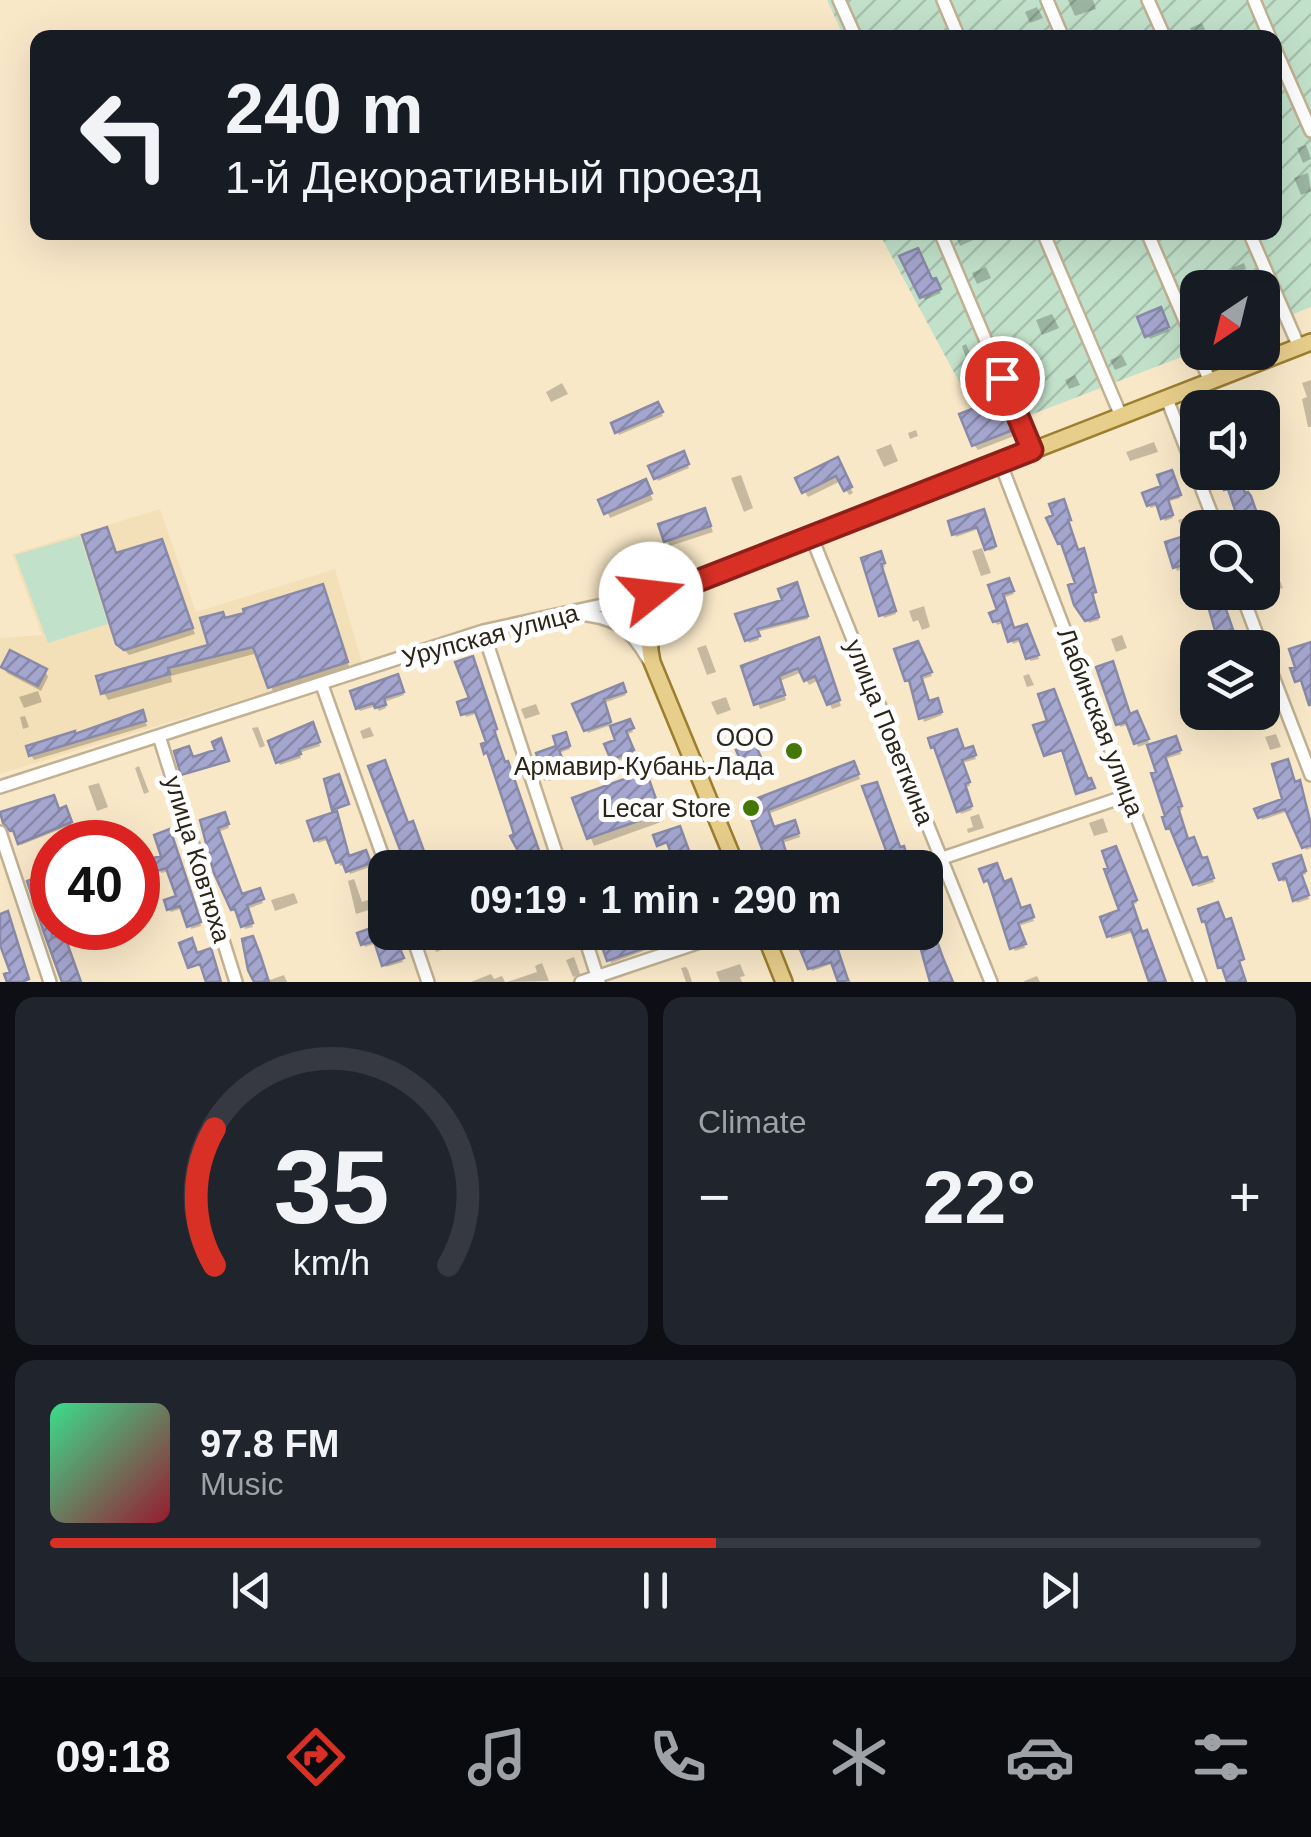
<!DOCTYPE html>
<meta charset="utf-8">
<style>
:root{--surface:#171b24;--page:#20242c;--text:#f1f3f6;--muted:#9ea1a6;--line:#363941;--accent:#d93025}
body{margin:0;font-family:Arial,sans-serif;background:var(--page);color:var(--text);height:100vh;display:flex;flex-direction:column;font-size:38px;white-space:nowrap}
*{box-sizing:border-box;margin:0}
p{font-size:32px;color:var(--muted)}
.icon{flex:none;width:55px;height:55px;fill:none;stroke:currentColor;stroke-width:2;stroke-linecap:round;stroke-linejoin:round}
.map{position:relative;height:982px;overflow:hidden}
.panel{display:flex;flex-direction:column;gap:15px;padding:15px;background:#0d0f14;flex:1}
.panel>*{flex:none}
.top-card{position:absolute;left:30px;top:30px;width:1252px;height:210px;border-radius:20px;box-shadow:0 10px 40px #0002;background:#171b24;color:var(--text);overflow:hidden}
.needle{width:65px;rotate:215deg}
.tools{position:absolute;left:1180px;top:270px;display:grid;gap:20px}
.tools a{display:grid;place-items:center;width:100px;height:100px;border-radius:20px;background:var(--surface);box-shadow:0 10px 40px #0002;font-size:50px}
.speed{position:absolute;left:30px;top:820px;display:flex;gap:20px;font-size:50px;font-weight:700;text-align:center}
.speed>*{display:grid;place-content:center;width:130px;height:130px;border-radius:50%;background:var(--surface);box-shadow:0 10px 40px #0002;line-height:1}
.speed .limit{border:15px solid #d22;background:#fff;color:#111}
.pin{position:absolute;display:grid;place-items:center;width:85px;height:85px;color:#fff;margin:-42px;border:5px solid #fff;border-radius:50%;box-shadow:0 2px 10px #0007}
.me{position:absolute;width:110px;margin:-55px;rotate:74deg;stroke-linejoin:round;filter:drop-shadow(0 0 8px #0008)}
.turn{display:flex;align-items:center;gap:35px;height:210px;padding:0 30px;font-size:45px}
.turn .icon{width:130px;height:130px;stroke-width:2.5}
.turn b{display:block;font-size:70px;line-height:85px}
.big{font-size:75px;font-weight:800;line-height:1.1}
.panel .tile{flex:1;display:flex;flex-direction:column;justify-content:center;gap:15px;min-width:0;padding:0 35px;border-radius:20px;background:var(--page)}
.panel .dial{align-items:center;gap:0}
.dial svg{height:260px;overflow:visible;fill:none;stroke:var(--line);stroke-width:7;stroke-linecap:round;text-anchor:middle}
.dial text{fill:var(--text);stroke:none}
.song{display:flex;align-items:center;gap:30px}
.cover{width:120px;height:120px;border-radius:15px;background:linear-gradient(135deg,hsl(150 70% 55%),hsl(350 70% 35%))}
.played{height:10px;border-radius:5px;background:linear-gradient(90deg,var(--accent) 55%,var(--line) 55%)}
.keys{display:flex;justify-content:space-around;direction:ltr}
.heat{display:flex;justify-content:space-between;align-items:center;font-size:55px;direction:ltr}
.panel .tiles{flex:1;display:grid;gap:15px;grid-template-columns:1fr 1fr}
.tile:last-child{grid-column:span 2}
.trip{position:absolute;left:368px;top:850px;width:575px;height:100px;border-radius:20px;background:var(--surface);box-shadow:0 10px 40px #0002;font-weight:800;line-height:100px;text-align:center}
.tab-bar{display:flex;height:160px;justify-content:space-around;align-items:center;background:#090b0e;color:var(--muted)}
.tab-bar .icon{width:70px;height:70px}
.tab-bar .on{color:var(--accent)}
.tab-bar b{font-size:45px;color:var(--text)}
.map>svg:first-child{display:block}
.built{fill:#f4e0b8}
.park{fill:#c2e1ca}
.garden{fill:url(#garden-furrows)}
.shadow{fill:#0003}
.building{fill:url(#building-hatch);stroke:#898aa9;stroke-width:2.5}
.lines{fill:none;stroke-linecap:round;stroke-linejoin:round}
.minor-casing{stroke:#c1b192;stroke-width:16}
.major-casing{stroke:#9c7e31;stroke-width:20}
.minor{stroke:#fff;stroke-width:11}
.major{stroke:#e8ce8b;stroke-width:15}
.route-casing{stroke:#8d1f18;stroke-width:25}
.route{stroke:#d93025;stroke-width:18}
.poi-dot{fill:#447703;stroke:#fff;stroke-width:4}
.labels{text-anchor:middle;stroke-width:10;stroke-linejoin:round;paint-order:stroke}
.street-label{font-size:25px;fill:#2b2519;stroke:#fff}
.poi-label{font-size:25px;fill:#2b2519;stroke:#fff;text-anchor:end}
</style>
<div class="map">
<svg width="1311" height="982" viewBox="0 0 1311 982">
<defs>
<pattern id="garden-furrows" width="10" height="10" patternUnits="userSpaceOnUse" patternTransform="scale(2.5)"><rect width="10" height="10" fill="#c2e1ca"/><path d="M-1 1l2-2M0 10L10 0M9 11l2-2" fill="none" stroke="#a7c1ad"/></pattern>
<pattern id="building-hatch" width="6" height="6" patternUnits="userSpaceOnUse" patternTransform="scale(2.5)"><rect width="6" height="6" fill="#a5a6cf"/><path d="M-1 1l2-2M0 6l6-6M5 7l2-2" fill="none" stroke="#8787a7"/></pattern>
</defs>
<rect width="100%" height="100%" fill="#f9e8c8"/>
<path class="built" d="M160,509L196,612L335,569L362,663L0,774V638L42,635L12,554Z"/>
<path class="park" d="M80,536L108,624L48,643L15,555Z"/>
<path class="garden" d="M827,0H1311V307L1263,326L1262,288H1198L1197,351L986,432L879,233L1275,232V38L844,37Z"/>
<path class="shadow" d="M1068,0H1093L1096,9L1075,16Z
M1037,7L1043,18L1030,23L1025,12Z
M1202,23L1209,38H1194L1190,28Z
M1306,145L1311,159L1303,163L1297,148Z
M1308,173L1311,191L1301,195L1294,178Z
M970,232H991L960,246L957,238Z
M1244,263L1246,269L1235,274L1232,268Z
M986,267L991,278L977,284L972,273Z
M1201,274L1207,286L1187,294L1182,282Z
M935,281L941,293L925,300L917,283Z
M1265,301L1269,310L1262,313V302Z
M1160,310L1169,331L1150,339L1140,318Z
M1052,314L1059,328L1042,335L1036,320Z
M966,344L972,358L979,355L984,367L971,373L962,346Z
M1122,355L1127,365L1115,370L1110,360Z
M1075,375L1080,385L1069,389L1065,380Z
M1311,380V427H1308L1302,399L1307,397L1302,383Z
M562,383L568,394L551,402L546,392Z
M657,405L663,416L619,435L614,424Z
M1002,407L1014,436L978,450L974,445Z
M916,430L918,436L910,439L908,433Z
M1154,442L1158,452L1130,461L1126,452Z
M891,444L898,461L884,467L876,450Z
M683,454L689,468L658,481L652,467Z
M837,461L853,493L849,495L841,481L808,497L798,480Z
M741,475L753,508L744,512L731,478Z
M1172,476L1180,498L1167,502L1173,518L1165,521L1159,505L1151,508L1149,505Z
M645,482L653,500L610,518L602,501Z
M1064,504L1078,553L1085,554L1089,567L1099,620L1089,623L1085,614L1080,613L1078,584L1064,544L1062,545L1050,519Z
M984,515L995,549L989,551L981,528L956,537L951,523Z
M707,516L713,532L670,546L667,541Z
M1188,517L1192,526L1182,529L1178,520Z
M1184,542L1193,565L1177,571L1168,544Z
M164,548L195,634L129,655L118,643L116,555Z
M982,548L991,573L981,576L972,551Z
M882,557L885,567L881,568L896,614L884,618L864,560Z
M1279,578L1283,588L1269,592L1265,583Z
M1010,584L1014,594L1003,598L1014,631L1028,630L1039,659L1030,661L1023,640L1013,644L1005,622L997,625L995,621L1000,612L991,586Z
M797,588L808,619L757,632L759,640L749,643L739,616L785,602Z
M1198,591L1218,592L1237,648H1222L1210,601L1198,605L1193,592Z
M326,594L350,670L274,694L258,653L171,676L172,682L108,700L104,693L211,646L226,621Z
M924,606L930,627L922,630L918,620L913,622L909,611Z
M1122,635L1127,648L1116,652L1111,639Z
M706,645L716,672L707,675L697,648Z
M820,645L841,706L832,709L819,680L809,685L802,672L780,681L786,700L760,709L744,667Z
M474,662L497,732L494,734L542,868H527L491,755L488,756L484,745L489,744L479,713L466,717L460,704L472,700Z
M4,667L45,671L48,677L41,691L7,673Z
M929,668L932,676L920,680L929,704L939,705L942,715L924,722L912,682L908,680Z
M1099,668L1129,716L1136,714L1149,743L1138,747L1130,724L1120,727Z
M1029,674L1034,685L1027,687L1023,676Z
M399,681L404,695L384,702L386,708L379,711L376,706L360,711L358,708Z
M622,686L626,695L604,703L611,725L588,733L575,706Z
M38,691L42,702L24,708L19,697Z
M726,697L731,710L717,715L711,702Z
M536,704L540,714L525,719L521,709Z
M25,716L29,727L23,729L20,717Z
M144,717L147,726L34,760L31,755L75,736Z
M629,722L633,732L625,735L634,754L615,762L607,746L618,741Z
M258,727L265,746L260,748L252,728Z
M370,727L374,736L363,739L360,731Z
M314,729L320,746L299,753L301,758L280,765L278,762Z
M1276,734L1281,747L1270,750L1265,737Z
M564,735L570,749L559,753L566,775L549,781L539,755L560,748Z
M931,740L963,751L972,749L976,759L962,763L970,786L965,787L972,810L961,814Z
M1177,742L1181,754L1165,759L1182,810L1178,811L1188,842L1201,861L1208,863L1214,882L1198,887L1166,818L1159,773L1150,747Z
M753,745L764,770L750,776L739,751Z
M139,766L149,792L144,794L135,768Z
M856,768L860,779L768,814L774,830L797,827L800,837L782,843L748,805Z
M650,782L664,821L594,846L576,799Z
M99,783L108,807L97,811L88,786Z
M1295,785L1301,786L1311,830V848L1306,850L1289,811L1262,820L1258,810L1285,801Z
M65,809L71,825L21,845L16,832L13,833L8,826Z
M336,814L349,859L365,853L370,867L350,874L346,864L340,866L330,839L318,843L311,822Z
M979,814L984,828L968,833L967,829L973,827L970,817Z
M226,818L229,828L218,832L242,896L260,894L263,903L247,909L253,927L245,929L239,911L233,909L203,822Z
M1103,818L1108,832L1094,836L1089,823Z
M171,835L201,926L191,929L184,908L171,912L169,909L179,898L170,871L161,873L156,860L164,857Z
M1116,852L1137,903L1131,905L1141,935L1134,932L1111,939L1104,918L1123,912Z
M584,856L589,868H575L572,860Z
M1302,861L1306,874L1301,876L1309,899L1297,903L1289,880L1283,882L1281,879Z
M983,871L1003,885L1021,911H1030L1034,921L1018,926L1025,948L1015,951L1013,948L992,883L988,884Z
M43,878L52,898V928H59L79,982H63L30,883Z
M354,879L362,902L368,900L372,909L356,914L348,881Z
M294,893L298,903L275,911L271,900Z
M385,913V932H393L403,962L386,967L377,943L365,947L360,935L377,929Z
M429,932H444L450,947L436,952Z
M625,932H695L611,963L604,943L626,935Z
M797,935L831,951L851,982H841L834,963L812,971Z
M574,957L580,974L573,977L566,960Z
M542,963L549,981L507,982L537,972L535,966Z
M740,964L745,976L740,977L742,982H720L716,972Z
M686,967L688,970L692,982H686L681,968Z
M491,974L494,979L502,976L505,982H471Z
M284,975L287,982H256L267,981Z
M1037,976L1040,982H1025L1024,981Z"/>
<path class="building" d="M918,248L932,279L936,278L941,289L920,298L899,256Z
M1161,307L1169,327L1145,337L1137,317Z
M1000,398L1013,430L972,446L959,414Z
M658,402L663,412L615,433L611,423Z
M684,451L689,464L654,479L648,466Z
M838,457L852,487L844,491L836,476L802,493L795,478Z
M1172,470L1181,495L1168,499L1173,515L1161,519L1156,503L1147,506L1142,493L1161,486L1157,475Z
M1232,472H1238L1245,493L1248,492L1251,496L1262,528H1241L1228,489L1224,490L1219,477Z
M646,479L652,493L604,514L598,500Z
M1064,499L1071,520H1068L1078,550L1084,548L1096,592L1092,593L1099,617L1085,621L1074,605L1068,585L1075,583L1061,543L1058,544L1046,518L1053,515L1049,504Z
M705,508L711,526L664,542L658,524Z
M984,509L996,546L985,550L977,527L952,535L948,521Z
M107,527L116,553L162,539L193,628L124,650L116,644L82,535Z
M1184,536L1193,562L1173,568L1165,542Z
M881,551L885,563L881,564L896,611L879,616L861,558Z
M1009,578L1014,591L1003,594L1014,628L1027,624L1039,655L1026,659L1019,638L1008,642L1001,620L993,622L989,613L997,610L988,585Z
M797,582L808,616L757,629L760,636L745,641L735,614L782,600L778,589Z
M323,584L348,662L268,688L253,647L168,668L170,674L101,694L96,676L208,645L200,618L223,612L225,618L244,613L243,609Z
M1191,592H1220L1238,644L1220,648L1206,599L1194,603Z
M819,637L840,700L827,705L815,676L804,681L798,668L779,676L785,695L754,705L741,666Z
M918,641L932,672L921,676L929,701L938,698L942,712L919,719L909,680L905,681L894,649Z
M1311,642V705H1309L1301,680L1295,682L1290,668L1295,667L1289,649Z
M10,650L47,669L38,686L1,667Z
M473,656L497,729L494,730L505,762L508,761L543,862L527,868L510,836L514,834L487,752L484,754L481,744L486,742L475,711L461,715L457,702L469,698L455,662Z
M1113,661L1130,714L1137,711L1149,739L1134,744L1126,722L1116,725L1096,667Z
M398,674L404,692L384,698L386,705L375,708L373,703L356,709L350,691Z
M623,683L626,692L604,699L611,722L584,731L572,704Z
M1054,689L1088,779L1091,778L1095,788L1076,794L1062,750L1044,756L1033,725L1047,721L1038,694Z
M143,710L146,721L29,756L26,746L75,731V734Z
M630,719L634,728L626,731L634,750L611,760L604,744L615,740L610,726Z
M313,722L320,742L299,749L301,754L276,763L268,741Z
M957,729L964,749L973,746L976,755L962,760L970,782L965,784L972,806L957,812L934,747L931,748L928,738Z
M566,732L570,746L559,750L567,772L545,779L536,753L556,746L553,736Z
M1176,736L1181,750L1165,756L1182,806L1178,807L1188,839L1194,837L1202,858L1207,857L1214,878L1193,885L1170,828L1166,829L1162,817L1165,816L1151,773L1156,772L1147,745Z
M221,738L229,761L181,775L174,751L189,746L193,757L215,750L212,742Z
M754,742L765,766L746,774L736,750Z
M1288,759L1295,782L1300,780L1311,825V845L1302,848L1285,809L1258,818L1254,809L1282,799L1272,764Z
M385,760L408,823L413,821L430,868H407L368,766Z
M854,761L859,774L768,810L774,827L795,820L799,833L782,839L791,868H769L745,803Z
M646,771L661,813L587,839L572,798Z
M339,774L349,804L332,810L324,779Z
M877,782L900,847L904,846L907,856L890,861L862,786Z
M54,795L59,809L66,806L72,822L18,844L13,830L10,831L3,823L0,812Z
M337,811L349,856L366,850L371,863L346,872L342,861L336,863L326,837L314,841L307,821Z
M225,812L229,824L218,828L242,894L260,888L264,899L247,905L253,923L241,927L235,909L231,910L214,873L200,820Z
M680,826L688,848L695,868H679L677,862L674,863L667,842L657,846L653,835Z
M170,829L201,922L187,927L180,906L167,910L164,900L176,896L166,868L157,871L153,858L161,856L154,835Z
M1116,846L1137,900L1132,902L1142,932L1147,930L1166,982H1149L1131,929L1107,937L1100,917L1119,910L1104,869L1108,868L1102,851Z
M1301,855L1306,871L1301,873L1309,895L1293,901L1286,878L1279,880L1273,864Z
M997,863L1004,882L1011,879L1021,908L1030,905L1034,917L1018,923L1026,944L1010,949L988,880L984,882L979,869Z
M44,875L52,891V938L64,934L81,982H62L43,930L27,881Z
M1218,902L1225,920L1231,918L1244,959L1239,961L1246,982H1227L1222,967L1218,968L1205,921L1202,922L1198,909Z
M385,910V932H393L404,958L382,966L374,941L361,945L357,933L374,927L370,915Z
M8,911L29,979L22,982H7L4,974L10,972L0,945V914Z
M644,932H662L665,941L607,961L600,941L615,936L617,942Z
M793,932H826L832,949L837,947L848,980L838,982L831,962L808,969Z
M934,933L943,958L953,982H930L918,939Z
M253,936L260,954L269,982H254L248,970L242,939Z
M192,938L197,953L211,948L221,982H206L200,964L188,968L179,943Z"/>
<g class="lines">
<g class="minor-casing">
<path id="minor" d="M839,0L856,38
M943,0L959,38
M1047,0L1063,38
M1148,0L1165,38
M1254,0L1270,38
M1275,49L1311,131
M940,232L1032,450
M1043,232L1121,416
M1147,232L1198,351
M1249,232L1299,347
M1198,352L1210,382
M1167,399L1217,528
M1000,462L1200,982
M812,538L991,982
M1241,592L1262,648
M576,614C613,616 630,627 648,659
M483,631L561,868
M1262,648L1311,775
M322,685L387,868
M159,736L236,982
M0,787L483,631L676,589
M0,832L50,982
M913,868L1129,795
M411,932L428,982
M583,932L599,982
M581,982L730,932"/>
</g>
<g class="major-casing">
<path id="major" d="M737,868L652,662C645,631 652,602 682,587L1311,342
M764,932L784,982"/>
</g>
<use href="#minor" class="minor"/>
<use href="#major" class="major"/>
</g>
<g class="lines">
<g class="route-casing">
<path id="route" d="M651,594L682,587L1032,450L1002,378"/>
</g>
<use href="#route" class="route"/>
</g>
<g class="poi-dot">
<circle cx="794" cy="751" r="10"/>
<circle cx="751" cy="808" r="10"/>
</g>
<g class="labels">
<g class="street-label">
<text transform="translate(490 635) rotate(-15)" y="9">Урупская улица</text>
<text transform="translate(1101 722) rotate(69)" y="9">Лабинская улица</text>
<text transform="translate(890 732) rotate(68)" y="9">улица Поветкина</text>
<text transform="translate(198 859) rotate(73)" y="9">улица Ковтюха</text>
</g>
<g class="poi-label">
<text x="774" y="746">ООО<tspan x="774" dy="29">Армавир-Кубань-Лада</tspan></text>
<text x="731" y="817">Lecar Store</text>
</g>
</g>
</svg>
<div class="tools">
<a><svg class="needle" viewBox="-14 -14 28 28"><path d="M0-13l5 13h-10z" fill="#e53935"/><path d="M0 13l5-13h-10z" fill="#9ea1a6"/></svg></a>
<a><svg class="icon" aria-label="sound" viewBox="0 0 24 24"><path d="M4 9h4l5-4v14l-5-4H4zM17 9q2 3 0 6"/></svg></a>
<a><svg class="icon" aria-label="search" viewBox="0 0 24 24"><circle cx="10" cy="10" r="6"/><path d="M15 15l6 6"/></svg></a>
<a><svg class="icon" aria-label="layers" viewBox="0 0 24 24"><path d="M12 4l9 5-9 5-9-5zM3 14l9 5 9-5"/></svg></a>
</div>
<div class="speed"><div class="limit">40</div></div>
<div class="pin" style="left:1002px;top:378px;background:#d93025"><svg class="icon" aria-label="arrive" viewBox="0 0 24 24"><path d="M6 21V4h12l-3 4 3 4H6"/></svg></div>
<svg class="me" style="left:651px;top:594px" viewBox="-20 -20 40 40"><circle r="19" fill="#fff"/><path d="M0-13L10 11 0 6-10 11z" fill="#d93025"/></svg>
<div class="trip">09:19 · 1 min · 290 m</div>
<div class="top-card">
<div class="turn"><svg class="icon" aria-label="left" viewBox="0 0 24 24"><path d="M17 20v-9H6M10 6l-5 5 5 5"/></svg><div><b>240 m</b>1-й Декоративный проезд</div></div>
</div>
</div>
<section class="panel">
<div class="tiles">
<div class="tile dial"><svg viewBox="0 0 100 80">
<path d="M14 69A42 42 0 1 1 86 69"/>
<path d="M14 69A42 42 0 0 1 14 27" stroke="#d93025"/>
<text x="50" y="56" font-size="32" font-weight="700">35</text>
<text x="50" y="72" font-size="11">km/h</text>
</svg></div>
<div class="tile"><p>Climate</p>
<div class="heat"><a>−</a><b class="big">22°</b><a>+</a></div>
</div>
<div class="tile">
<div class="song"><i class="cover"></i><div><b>97.8 FM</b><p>Music</p></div></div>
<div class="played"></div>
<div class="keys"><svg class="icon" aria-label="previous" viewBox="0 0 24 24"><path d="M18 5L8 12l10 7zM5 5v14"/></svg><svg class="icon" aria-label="pause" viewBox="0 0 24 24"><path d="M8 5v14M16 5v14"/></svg><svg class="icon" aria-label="next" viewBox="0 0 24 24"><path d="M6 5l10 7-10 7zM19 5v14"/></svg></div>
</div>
</div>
</section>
<nav class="tab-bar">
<b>09:18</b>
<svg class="icon on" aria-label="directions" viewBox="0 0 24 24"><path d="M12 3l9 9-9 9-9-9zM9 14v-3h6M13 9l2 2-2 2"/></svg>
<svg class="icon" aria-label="music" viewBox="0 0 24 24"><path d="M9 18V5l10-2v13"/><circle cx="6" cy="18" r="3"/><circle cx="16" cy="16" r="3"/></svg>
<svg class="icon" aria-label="phone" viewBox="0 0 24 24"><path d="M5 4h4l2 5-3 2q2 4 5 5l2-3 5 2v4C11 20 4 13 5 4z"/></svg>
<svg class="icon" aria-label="climate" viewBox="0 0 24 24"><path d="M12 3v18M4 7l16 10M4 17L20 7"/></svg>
<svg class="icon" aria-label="car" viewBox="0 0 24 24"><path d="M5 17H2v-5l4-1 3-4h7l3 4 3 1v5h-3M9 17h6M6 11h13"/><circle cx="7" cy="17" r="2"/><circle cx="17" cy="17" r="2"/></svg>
<svg class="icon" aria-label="filters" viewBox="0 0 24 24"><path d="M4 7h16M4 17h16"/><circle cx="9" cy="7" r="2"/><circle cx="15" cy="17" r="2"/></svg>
</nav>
